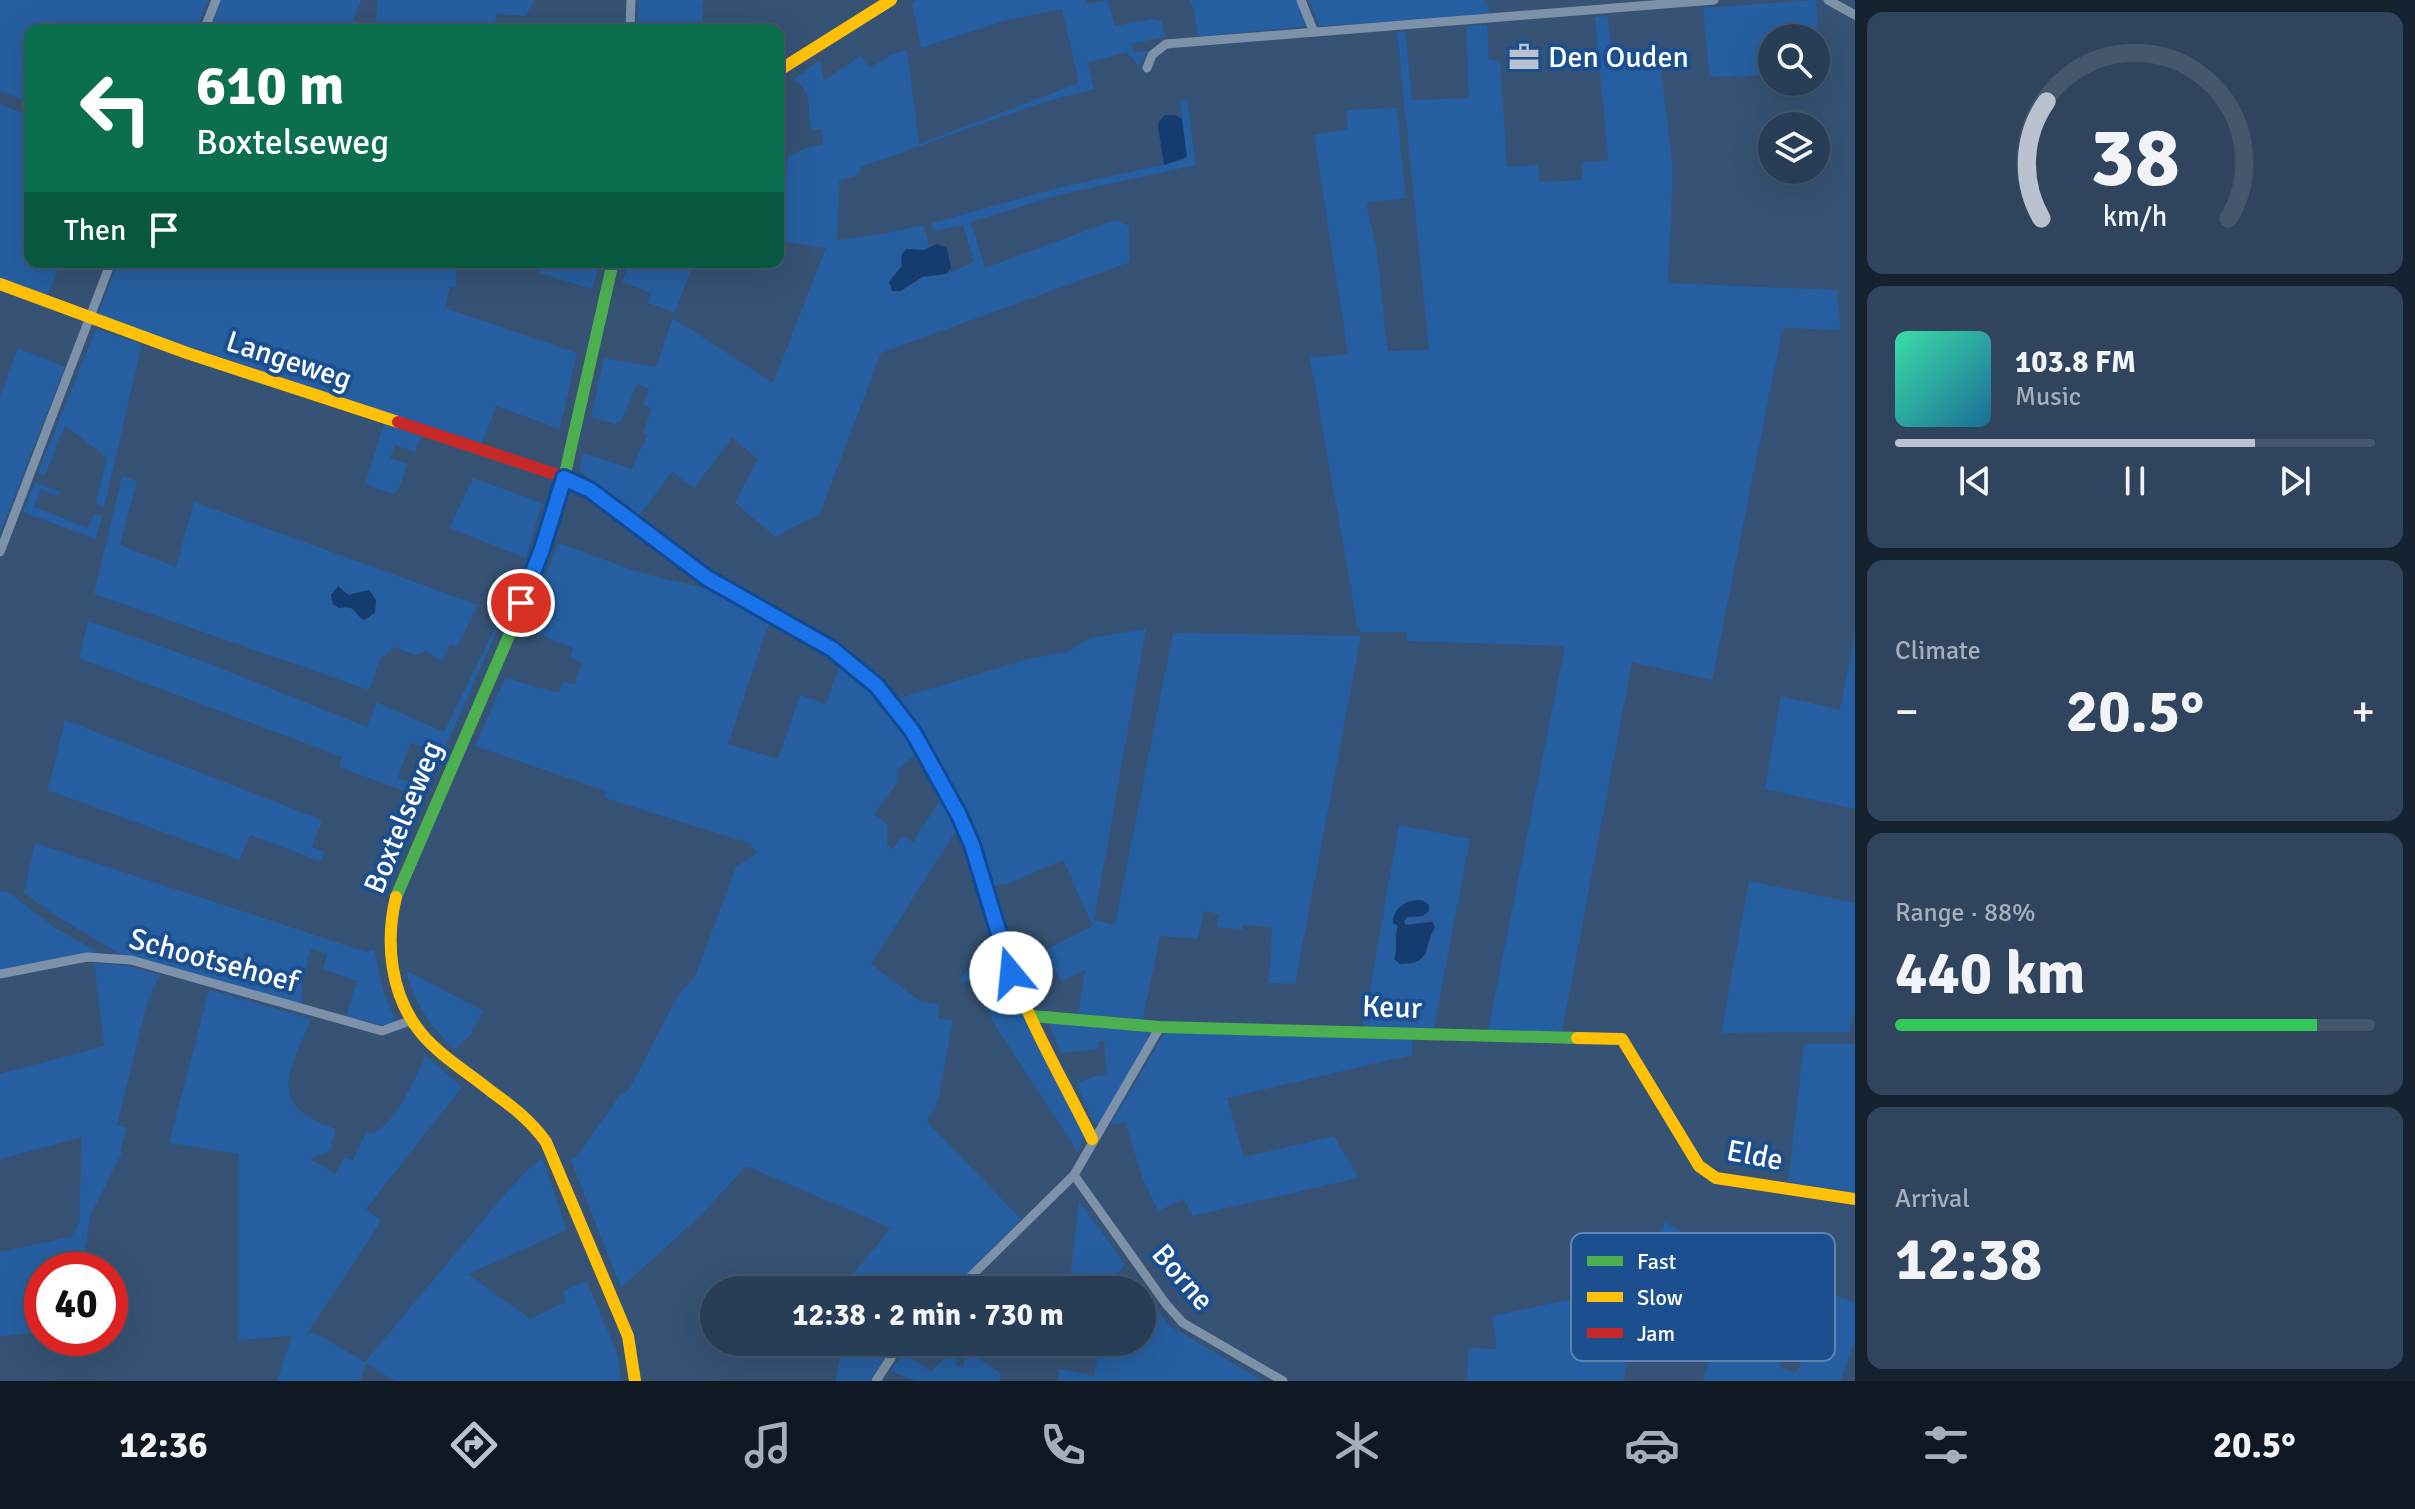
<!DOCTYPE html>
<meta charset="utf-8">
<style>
:root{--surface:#283e57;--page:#30455d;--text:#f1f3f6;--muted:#a5aeba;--line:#44576d;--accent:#b9c2ce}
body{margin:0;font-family:Signika,sans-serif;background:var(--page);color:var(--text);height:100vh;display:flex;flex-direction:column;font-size:30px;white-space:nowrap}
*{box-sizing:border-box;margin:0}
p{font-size:26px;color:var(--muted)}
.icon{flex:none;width:44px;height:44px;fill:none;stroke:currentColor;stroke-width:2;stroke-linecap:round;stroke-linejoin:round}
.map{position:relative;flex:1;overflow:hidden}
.side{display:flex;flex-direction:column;gap:12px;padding:12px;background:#162230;width:560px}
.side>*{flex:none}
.banner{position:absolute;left:24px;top:24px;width:760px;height:244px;border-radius:16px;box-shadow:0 8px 32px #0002,0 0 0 2px var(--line);background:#0b6e4f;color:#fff;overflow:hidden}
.fabs{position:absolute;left:1758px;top:24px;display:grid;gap:16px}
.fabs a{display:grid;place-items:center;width:72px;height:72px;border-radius:50%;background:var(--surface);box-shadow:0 8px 32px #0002,0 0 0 2px var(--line);font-size:40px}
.speed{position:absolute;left:24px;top:1252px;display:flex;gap:16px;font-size:40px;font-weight:700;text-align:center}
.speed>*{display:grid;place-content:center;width:104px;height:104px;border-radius:50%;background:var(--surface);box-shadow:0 8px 32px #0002,0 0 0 2px var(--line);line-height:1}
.speed .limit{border:12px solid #d22;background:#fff;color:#111}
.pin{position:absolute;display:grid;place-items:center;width:68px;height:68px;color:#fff;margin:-34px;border:4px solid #fff;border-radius:50%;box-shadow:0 2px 8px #0007}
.me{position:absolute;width:88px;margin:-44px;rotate:343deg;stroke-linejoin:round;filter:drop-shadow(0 0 6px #0008)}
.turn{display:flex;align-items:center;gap:28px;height:168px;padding:0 40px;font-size:36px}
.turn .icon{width:104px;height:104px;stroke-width:2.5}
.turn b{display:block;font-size:56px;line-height:68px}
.then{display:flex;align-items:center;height:76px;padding:0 40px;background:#0003;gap:16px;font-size:30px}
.big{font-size:60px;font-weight:700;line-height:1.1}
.side .card{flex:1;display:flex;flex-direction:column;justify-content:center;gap:12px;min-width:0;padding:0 28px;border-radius:16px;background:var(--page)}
.side .dial{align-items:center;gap:0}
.dial svg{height:208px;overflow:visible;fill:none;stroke:var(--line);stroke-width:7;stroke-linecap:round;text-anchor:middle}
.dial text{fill:var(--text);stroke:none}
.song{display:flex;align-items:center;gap:24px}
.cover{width:96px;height:96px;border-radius:12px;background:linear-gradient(135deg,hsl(160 70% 55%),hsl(200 70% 35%))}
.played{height:8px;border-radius:4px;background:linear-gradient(90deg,var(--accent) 75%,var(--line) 75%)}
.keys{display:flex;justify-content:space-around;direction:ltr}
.heat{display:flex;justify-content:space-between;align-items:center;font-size:44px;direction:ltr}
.charge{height:12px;border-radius:6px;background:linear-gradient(90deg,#34c759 88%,var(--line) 0)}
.trip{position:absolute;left:700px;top:1276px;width:456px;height:80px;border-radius:40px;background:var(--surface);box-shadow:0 8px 32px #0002,0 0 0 2px var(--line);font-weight:700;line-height:80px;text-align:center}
.tabs{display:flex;height:128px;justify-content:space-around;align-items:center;background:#101923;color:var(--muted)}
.tabs .icon{width:56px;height:56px}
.tabs .selected{color:var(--accent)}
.tabs b{font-size:36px;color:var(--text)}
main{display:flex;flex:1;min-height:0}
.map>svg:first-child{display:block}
.green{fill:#265fa1;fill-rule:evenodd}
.water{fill:#153c6e}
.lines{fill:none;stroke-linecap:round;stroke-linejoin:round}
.street{stroke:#7d92a8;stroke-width:9}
.fast{stroke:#4caf50;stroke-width:12}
.slow{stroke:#ffc107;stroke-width:12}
.jam{stroke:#c62828;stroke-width:12}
.route-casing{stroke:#114b97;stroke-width:20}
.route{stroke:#1a73e8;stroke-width:14}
.labels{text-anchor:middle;stroke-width:8;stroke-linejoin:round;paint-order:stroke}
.poi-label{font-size:30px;fill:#fff;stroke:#1b4f8f;text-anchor:start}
.street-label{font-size:30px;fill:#fff;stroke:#1b4f8f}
.key{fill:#1b4f8f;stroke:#5f84b1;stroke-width:2}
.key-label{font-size:22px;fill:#fff}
</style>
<main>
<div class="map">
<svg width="1855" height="1381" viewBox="0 0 1855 1381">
<rect width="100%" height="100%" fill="#365274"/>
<path class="green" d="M0,0H208L196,30H30V103L0,91Z
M221,0H361L350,30H210Z
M378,0H535L525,16L496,14L495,30H375Z
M639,0H703L702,30H637Z
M916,0H1085L1087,4L1108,0L1115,26L1152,19L1162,21L1165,37L1131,44L1135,53L1148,51L1139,66L1127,52L1087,63L1094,89L1038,104L861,167L858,175L839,181L837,240L882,234L924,225L929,246L902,266L892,277L899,292L922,277L946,274L974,262L963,225L934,231L932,223L1061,187L1184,160L1186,157L1180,101L1187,99L1196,165L1059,195L971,222L985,268L1115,220L1129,226L1130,262L881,353L819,516L804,521L776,537L735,503L758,459L732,438L694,488L672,472L639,516L579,471L583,453L632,469L647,435L643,433L652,409L643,405L649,389L637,384L622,420L615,424L591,417L604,358L656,367L673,318L773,383L826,248L778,241L788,157L808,147L823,145L821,129L812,130C805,108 816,94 793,79L820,61L824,80L861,56L869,68L891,55L907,50L919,144L1079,83L1062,9L1007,20L921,48L912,3Z
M1189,0H1297L1306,26L1198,37L1194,9Z
M1309,0H1485L1491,15L1320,26Z
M1816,0L1821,73H1816V38H1772V75L1710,77L1703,8Z
M1607,16L1614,61L1659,55L1673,169L1668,283L1837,290L1840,330L1785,328L1782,332L1712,680L1632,662L1562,1032L1488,1030L1565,646L1406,641L1407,632H1361L1358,628L1310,358L1348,354L1314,135L1348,129L1346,110L1397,108L1406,198L1366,203L1376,246L1388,351L1429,350L1397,33L1405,31L1412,100L1469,98L1466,26L1487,25L1489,60H1500L1507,167L1538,165L1539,182L1582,180V162L1608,161L1595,17Z
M0,104L30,116V262H61L47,296L0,279Z
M118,262H457L456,287H450L445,308L577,353L560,429L496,406L482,444L103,318L98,315Z
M541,262H600L592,289L539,273Z
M629,262H694L675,312L647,303L651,293L622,282Z
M96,329L142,344L104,507L96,503L107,457L65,426L45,475L38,473Z
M18,348L65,367L0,533V396Z
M384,424L421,436L415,452L395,445L390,458L407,464L399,489L393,494L365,484Z
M122,476L137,481L120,545L176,567L194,502L478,605L457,647L450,644L442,661L425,651L416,655L394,647L381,658L369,690L94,594ZM341,587L348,595L369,590L376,600L375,613L364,620C353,614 356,605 342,608Z
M473,478L542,503L526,558L449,528Z
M35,482L60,492L58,496L41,489L34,507L88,528L94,514L102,516L96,539L23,512Z
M558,543L638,572L719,592L770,621L728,744L778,759L800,695L826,704L841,660L880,695L919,751L898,770L897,783L874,814L887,824V845L893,849L902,836L913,842L944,794L961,823L871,964L921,1002L939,1004L938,1019L953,1020L938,1101L927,1122L1021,1219L951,1290H840L891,1228L746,1166L701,1215L621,1288L570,1158H576L620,1095L629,1090L678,995L695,977L736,867L757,853L749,843L605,798L606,791L475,746L505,678L558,693L564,681L574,685L582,663L570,657L573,648L526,629Z
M502,614L504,615L423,798L339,767L342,757L79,658L88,621L205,662L367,727L376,702L444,732ZM410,743L438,751L424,788L398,778Z
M1146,629L1094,920L1115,925L1173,633L1361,636L1295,984L1269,983L1272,927L1243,925L1242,930L1217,927L1219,914L1204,911L1198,939L1160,936L1143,1019L1078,1014L1085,970L1061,982L1045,950L1093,926L1063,860L1010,883L994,886L973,824L900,698L1028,659L1067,652L1090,638Z
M1855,632V809L1765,789L1781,696L1840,710Z
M65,720L322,820L312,847L324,852L320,861L250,835L239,860L48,790Z
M1399,825L1470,839L1434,1029L1363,1027ZM1416,900L1419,917H1407L1404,921L1405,925L1431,920L1435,928L1431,933L1426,955H1395L1397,952L1395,933L1406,902Z
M35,843L366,952L374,949L384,993L396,1022L389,1027L346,1016L357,981L323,969L327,954L311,949L302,979V1004L118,953L63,920L24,893Z
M1749,881L1855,903V1010L1850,1032L1721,1033Z
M0,891L8,892L57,929L98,952L0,969Z
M1001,956L1085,1132L1078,1152L997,1028L970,978L966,983L960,981C969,962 984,967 1001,956Z
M94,963L128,966L160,975L147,1003L117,1125L127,1127L120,1151L122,1152L90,1217L82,1270H42V1332L0,1336V1252L74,1236L79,1222L82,1137L0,1159V1074L104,1046Z
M406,970L483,1011L470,1036L454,1049C431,1027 413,1002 406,970Z
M209,990L311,1019C290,1072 264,1105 336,1129L330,1151L310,1159L336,1174L344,1157L353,1160L366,1132L371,1134C394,1127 415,1078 426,1056L462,1087L366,1209L381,1221L307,1334L315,1333L365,1362L495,1206L523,1174L542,1158L567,1230L468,1274L530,1319L565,1302L563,1291L587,1281L618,1356L621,1381H395L366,1363L360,1381H277L292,1336L239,1340V1154L169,1143Z
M1048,1022L1154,1031L1100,1126L1093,1120L1076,1084L1095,1076L1107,1075L1104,1041H1099L1098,1049L1061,1053Z
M1165,1033L1413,1039L1412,1055L1227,1098L1244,1157L1334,1136L1358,1178L1192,1216L1184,1199L1158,1211L1143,1179L1125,1122L1110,1125Z
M1804,1044H1855V1193L1788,1182Z
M1079,1201L1125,1265C1103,1288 1100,1290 1069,1290Z
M1665,1222L1706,1245L1693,1280L1644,1273Z
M1737,1270L1760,1277L1745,1325L1787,1341L1779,1367L1797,1373L1825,1296L1835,1300L1836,1296L1855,1302V1341L1840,1381H1703Z
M1136,1280L1167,1323L1176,1330L1263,1381H1058L1059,1369L1094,1376L1099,1348L1109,1350L1111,1342H1142V1290H1128Z
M1627,1288L1620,1359L1628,1360L1624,1381H1467L1469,1348L1496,1349L1492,1316Z
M844,1342H900L885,1357L870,1381H835Z
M968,1350L1001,1374L1000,1381H916L890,1371L904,1354L931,1371L949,1355L957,1359L956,1364L963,1367Z"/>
<path class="water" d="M1165,115H1175L1182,119L1187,157L1164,165L1158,126L1159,121Z
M937,244L947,248L951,268L946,274L922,277L901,291H892L889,282L902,266C901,258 900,255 906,249L924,250Z
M338,586L348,595L369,590L376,600L375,613L364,620C351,612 359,606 339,608L333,604L331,595Z
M1422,900L1429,905V911L1423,916L1407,917L1404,921L1406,925L1433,922L1435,928C1422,946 1434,964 1400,964L1394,959C1398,948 1394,938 1398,926L1393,923C1393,907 1407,900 1422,900Z"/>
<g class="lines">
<path class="street" d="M1301,0L1313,30
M1828,0L1855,15
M204,30L216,0
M630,30L631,0
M1147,68L1152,55L1166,44L1714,0
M0,552L111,262
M0,974L87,957L131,960L382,1031L412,1020
M1074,1175L1166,1304L1183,1323L1283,1381
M957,1290L1074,1175L1160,1027
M876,1381L894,1353L904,1342"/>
<path class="fast" d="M396,897L511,631L542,549L564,478L613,262
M1032,1016L1160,1027L1577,1038"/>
<path class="slow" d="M778,71L891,0
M0,284L187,353L398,422
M841,656C906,708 953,784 978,862C990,899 998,938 1012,974C1034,1031 1065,1084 1092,1139
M396,897C385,942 390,995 421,1033C440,1056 469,1073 492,1092C513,1107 531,1121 546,1142L628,1336L635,1381
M1577,1038L1622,1039L1699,1166L1716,1178L1855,1199"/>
<path class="jam" d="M398,422L573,480L707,578L841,656"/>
</g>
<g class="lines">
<g class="route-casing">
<path id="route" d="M521,603L542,549L564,478L590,490L707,578L832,649L877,686L913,732L959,815L972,845L1011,973"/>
</g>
<use href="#route" class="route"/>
</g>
<defs>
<g id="office-bare" transform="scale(2.4)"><path d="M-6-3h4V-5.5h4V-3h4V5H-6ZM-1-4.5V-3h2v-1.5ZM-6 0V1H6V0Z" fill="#b9c2ce" stroke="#1b4f8f" stroke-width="2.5" paint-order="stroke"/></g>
</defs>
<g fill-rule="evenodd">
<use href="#office-bare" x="1524" y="57"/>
</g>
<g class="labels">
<g class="poi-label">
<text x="1548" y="67">Den Ouden</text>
</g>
<g class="street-label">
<text transform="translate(289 360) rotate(18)" y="10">Langeweg</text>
<text transform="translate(403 817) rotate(-68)" y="10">Boxtelseweg</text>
<text transform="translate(214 960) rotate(15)" y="10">Schootsehoef</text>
<text transform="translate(1392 1007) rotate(2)" y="10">Keur</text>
<text transform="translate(1755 1155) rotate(11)" y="10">Elde</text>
<text transform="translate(1183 1277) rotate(49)" y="10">Borne</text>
</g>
</g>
<rect x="1571" y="1233" width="264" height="128" rx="12" class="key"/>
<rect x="1587" y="1256" width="36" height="10" fill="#4caf50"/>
<rect x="1587" y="1292" width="36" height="10" fill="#ffc107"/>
<rect x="1587" y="1328" width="36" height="10" fill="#c62828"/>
<g class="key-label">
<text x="1637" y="1269">Fast</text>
<text x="1637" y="1305">Slow</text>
<text x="1637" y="1341">Jam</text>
</g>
</svg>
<div class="fabs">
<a><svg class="icon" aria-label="search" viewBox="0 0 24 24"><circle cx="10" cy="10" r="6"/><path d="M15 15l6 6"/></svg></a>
<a><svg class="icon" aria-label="layers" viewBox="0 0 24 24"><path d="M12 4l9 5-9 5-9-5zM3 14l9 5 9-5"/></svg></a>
</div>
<div class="speed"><div class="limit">40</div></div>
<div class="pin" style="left:521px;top:603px;background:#d93025"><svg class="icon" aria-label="arrive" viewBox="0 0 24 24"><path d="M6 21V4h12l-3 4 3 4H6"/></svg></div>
<svg class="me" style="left:1011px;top:973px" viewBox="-20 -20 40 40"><circle r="19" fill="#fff"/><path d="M0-13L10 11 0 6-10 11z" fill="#1a73e8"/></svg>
<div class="trip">12:38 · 2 min · 730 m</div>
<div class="banner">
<div class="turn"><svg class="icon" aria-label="left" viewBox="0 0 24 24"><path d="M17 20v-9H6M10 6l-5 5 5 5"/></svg><div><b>610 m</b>Boxtelseweg</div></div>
<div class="then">Then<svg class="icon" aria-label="arrive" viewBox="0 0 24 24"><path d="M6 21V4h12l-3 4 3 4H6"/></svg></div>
</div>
</div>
<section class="side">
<div class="card dial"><svg viewBox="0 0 100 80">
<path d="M14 69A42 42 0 1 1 86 69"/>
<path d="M14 69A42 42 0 0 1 16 24" stroke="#b9c2ce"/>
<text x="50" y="56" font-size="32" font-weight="700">38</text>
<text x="50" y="72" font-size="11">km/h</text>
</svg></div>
<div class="card">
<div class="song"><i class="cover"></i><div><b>103.8 FM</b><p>Music</p></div></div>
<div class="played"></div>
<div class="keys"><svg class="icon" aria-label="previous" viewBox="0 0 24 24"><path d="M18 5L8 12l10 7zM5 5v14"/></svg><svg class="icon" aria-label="pause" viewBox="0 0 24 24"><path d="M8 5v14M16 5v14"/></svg><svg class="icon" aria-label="next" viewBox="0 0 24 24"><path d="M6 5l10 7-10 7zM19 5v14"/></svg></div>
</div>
<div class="card"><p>Climate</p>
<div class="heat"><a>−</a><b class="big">20.5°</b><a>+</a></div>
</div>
<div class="card"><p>Range · 88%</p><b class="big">440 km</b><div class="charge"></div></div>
<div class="card"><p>Arrival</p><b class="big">12:38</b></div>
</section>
</main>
<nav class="tabs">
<b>12:36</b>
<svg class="icon selected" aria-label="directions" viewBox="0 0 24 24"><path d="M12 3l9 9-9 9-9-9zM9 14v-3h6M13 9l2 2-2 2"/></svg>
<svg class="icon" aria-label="music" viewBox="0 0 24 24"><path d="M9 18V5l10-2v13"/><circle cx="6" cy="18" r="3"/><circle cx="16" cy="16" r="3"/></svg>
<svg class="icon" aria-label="phone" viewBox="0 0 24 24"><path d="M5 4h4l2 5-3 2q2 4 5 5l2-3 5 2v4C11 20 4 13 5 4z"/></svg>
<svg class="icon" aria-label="climate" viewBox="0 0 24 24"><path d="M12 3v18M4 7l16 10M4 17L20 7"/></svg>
<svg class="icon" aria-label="car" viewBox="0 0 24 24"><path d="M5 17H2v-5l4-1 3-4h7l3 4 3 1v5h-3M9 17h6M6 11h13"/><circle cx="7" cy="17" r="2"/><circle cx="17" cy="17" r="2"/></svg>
<svg class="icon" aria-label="filters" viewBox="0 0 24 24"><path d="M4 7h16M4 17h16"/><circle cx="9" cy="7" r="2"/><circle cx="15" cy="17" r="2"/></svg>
<b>20.5°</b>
</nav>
